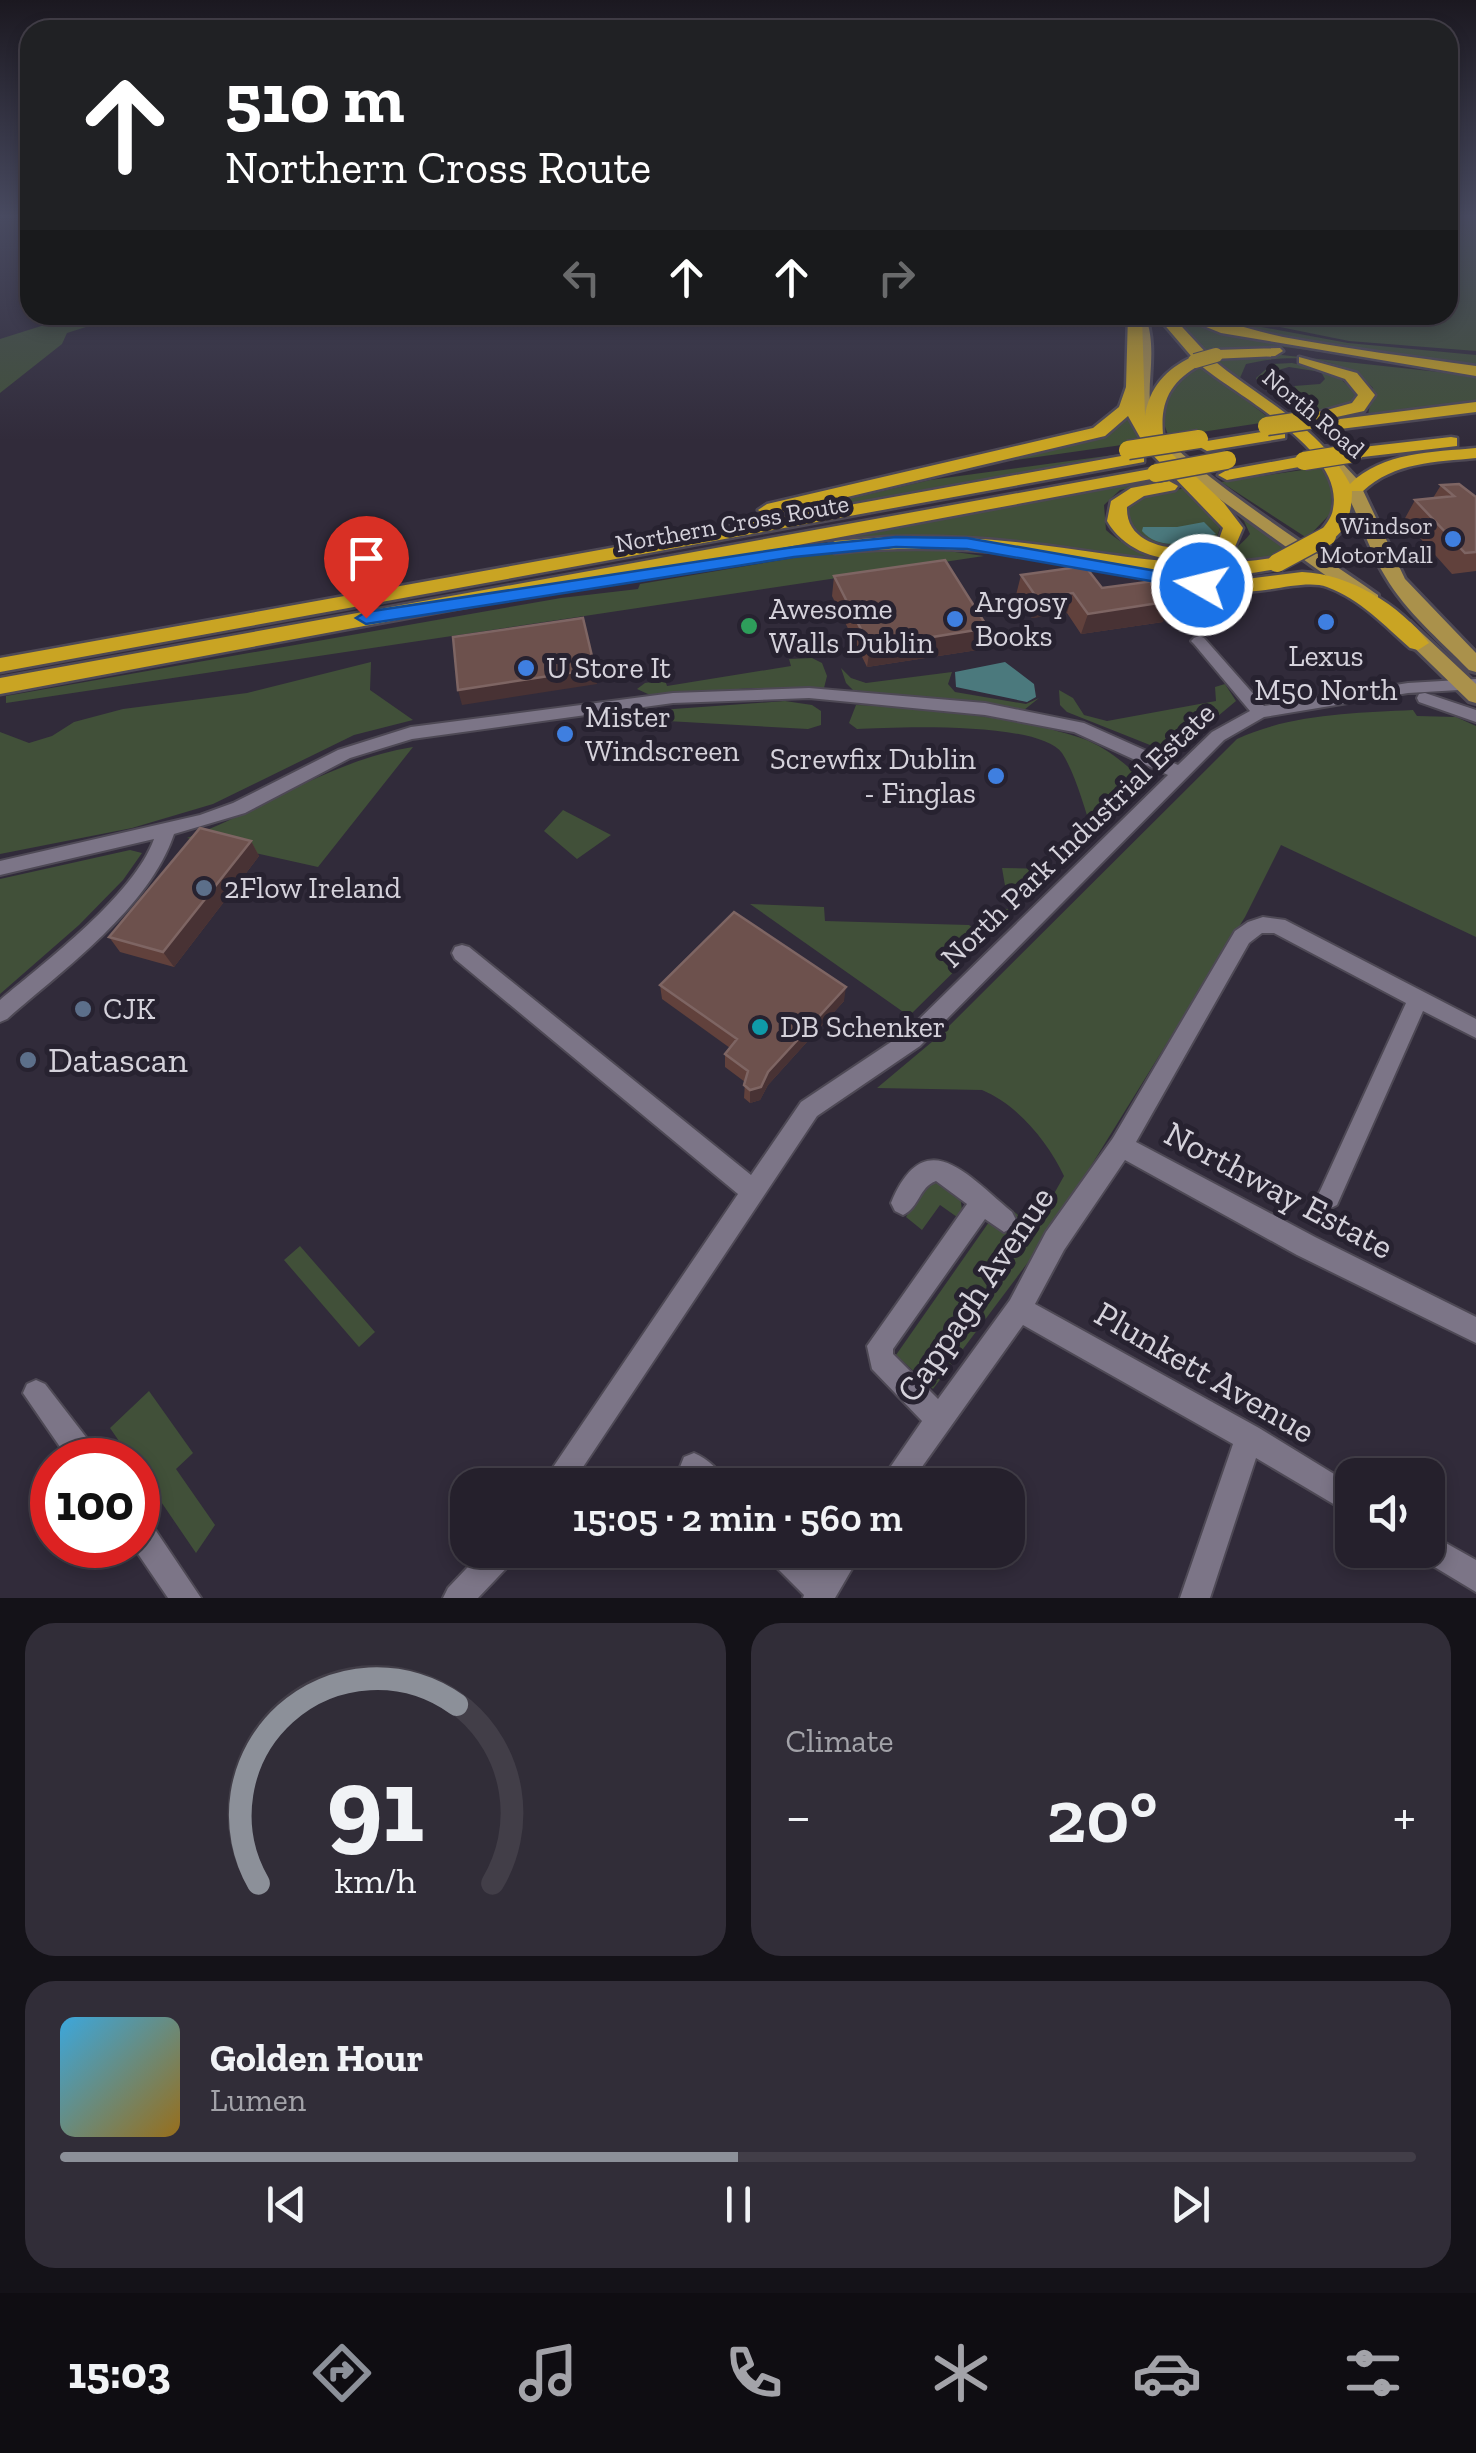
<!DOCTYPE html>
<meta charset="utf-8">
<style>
:root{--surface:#25202c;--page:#312d38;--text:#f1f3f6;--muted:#a3a3a9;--line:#423e48;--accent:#8c9099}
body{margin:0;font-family:"Zilla Slab",serif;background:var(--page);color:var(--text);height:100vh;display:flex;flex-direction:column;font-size:38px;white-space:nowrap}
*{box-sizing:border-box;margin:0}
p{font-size:32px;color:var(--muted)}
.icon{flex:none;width:55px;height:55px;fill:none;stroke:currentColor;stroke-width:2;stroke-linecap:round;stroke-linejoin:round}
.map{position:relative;height:1598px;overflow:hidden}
.details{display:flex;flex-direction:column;gap:25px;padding:25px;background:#141218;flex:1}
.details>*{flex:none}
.hud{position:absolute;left:20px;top:20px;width:1438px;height:305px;border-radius:30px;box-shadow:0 5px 15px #0003,0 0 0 2px var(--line);background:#202124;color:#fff;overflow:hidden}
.fabs{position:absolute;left:1335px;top:1458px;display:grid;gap:20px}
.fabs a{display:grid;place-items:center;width:110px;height:110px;border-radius:20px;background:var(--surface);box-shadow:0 5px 15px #0003,0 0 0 2px var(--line);font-size:50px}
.speed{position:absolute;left:30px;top:1438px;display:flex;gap:20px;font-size:50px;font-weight:700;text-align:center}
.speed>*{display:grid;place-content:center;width:130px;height:130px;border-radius:50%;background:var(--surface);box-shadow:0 5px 15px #0003,0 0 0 2px var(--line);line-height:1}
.speed .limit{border:15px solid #d22;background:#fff;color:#111}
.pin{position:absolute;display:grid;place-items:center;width:85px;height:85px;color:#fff;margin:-102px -42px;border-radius:50% 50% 50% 0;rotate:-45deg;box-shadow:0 0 10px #0007}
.pin .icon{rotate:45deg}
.me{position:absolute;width:110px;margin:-55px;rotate:278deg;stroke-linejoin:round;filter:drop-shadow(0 0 8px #0008)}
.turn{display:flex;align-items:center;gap:35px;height:210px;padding:0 40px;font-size:45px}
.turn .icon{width:130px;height:130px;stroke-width:2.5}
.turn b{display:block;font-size:70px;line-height:85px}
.lanes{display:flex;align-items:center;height:95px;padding:0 40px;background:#0003;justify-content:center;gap:50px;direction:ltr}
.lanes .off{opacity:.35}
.big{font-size:75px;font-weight:600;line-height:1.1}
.details .card{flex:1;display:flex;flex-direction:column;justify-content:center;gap:15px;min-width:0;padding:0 35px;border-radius:30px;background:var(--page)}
.details .dial{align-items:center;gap:0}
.dial svg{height:260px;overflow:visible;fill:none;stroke:var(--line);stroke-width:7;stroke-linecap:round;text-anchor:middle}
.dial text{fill:var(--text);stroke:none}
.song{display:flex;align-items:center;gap:30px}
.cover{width:120px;height:120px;border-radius:15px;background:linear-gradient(135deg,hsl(200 70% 55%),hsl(40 70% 35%))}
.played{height:10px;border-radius:5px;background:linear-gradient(90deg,var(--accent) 50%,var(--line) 50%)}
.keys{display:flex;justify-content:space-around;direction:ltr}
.heat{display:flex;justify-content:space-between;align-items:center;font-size:55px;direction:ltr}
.details .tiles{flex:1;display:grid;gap:25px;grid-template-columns:1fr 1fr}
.card:last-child{grid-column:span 2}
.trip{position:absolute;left:450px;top:1468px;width:575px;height:100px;border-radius:30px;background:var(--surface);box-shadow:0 5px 15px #0003,0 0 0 2px var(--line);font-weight:600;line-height:100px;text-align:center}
.menu{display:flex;height:160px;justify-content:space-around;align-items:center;background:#0f0d12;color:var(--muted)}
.menu .icon{width:70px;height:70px}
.menu .selected{color:var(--accent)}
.menu b{font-size:45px;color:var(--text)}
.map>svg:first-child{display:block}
.green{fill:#415039}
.water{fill:#4b797d}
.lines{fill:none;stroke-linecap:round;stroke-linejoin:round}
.minor-casing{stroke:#4e4955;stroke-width:4}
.major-casing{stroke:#4e4955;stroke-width:6}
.highway-casing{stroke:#4e4955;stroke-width:5}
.minor{fill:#7c7587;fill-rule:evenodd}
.major{fill:#aa914b;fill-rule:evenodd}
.highway{fill:#c9a423;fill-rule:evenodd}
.highway-bridge-far1-casing{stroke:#4e4955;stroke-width:16;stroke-linecap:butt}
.highway-bridge-casing{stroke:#4e4955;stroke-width:21;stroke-linecap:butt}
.highway-bridge-far1{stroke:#c9a423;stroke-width:14}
.highway-bridge{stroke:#c9a423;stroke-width:18}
.wall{fill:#61413c}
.shaded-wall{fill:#483234}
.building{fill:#6d514d;stroke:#7e6563;stroke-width:2.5}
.route{fill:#1a73e8;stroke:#114b97;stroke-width:2.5}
.shop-dot{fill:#3f7fe0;stroke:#272230;stroke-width:4}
.leisure-dot{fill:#2e9e5b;stroke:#272230;stroke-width:4}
.service-dot{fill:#5c6f8a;stroke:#272230;stroke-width:4}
.culture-dot{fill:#0f9aa8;stroke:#272230;stroke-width:4}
.labels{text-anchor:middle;stroke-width:10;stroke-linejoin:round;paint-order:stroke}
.far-street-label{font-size:25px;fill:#d5d2db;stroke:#272230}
.far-poi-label{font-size:25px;fill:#d5d2db;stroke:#272230;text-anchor:end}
.poi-label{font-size:30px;fill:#d5d2db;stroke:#272230;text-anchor:start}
.street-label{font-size:30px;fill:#d5d2db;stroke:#272230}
.near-poi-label{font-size:35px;fill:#d5d2db;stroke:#272230;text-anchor:start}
.near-street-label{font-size:35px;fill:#d5d2db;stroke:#272230}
</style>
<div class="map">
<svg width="1476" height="1598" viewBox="0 0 1476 1598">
<rect width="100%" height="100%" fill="#312b3a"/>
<path class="green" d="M1448,217H1476V351L1349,341L1220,315H1448Z
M76,315H124L67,333L62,344L0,393V339Z
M1172,315C1231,338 1294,347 1358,357L1277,346L1205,351Z
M1197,315L1348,343L1476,355V366L1361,350L1221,324Z
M1264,353L1476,376V402L1368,415L1373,388C1342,354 1287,354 1246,364L1240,378L1215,359Z
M1292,363L1333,372L1357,394L1351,404L1302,416L1286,398L1299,392L1294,386L1320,384L1325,379L1321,372L1289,367L1271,372L1264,385H1259L1256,378L1272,364Z
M1199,366L1207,370L1273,421L1169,437L1160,414L1175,378Z
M1126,415L1143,442L1009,461L1107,435Z
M1143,451L802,514L800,510L930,480Z
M1323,467L1332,485L1331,513L1307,538L1221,482Z
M1178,475L1180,478L1120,490L1104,505L1106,530C1143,564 1216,578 1250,534L1244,521L1211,490L1291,549C1220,583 1133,557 1059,547C1029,543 998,540 968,538C909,534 852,540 793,545Z
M1185,488L1209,507L1220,528L1215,542C1181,555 1137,550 1122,513L1132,500Z
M919,547L984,556L6,703V696L561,598L638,589L640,584L811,555Z
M812,658L822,663L827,676L824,688L819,690L753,688L650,695L637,689L645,683L665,680L667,686L791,666L789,659Z
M371,662L370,690L413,720L354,735L213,804L132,828L0,854V732L29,743L52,736L74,722L123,709L247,693Z
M841,668L851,678L866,683L952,672L948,684L955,692L1026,704L1039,698L1024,710L853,690L846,683Z
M1225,684L1236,701L1182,746L1155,747L1067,712L1060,705L1059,690L1073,698L1084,715L1107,721L1216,701L1215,687Z
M785,701L812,705L821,711V725L808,729L614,718L618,713Z
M856,705C919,707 1022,718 1081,738C1102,745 1123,761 1139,777V786L1093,833C1084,808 1076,775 1062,753C1039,721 896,727 857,729L849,723Z
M1413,710L1417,716L1456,717L1476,726V937L1281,845L1245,917L1047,1237L933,1389L896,1355L1003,1202L1034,1229L1064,1176C1048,1142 1018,1105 982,1090L877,1088L939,1036L1237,739C1290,714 1355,713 1413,710Z
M413,747L318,867L187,838C264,809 331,760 413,747Z
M563,810L611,835L577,859L544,831Z
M130,850L142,853L123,880L79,925L0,994V879Z
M1002,868L1053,869L1012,913H985V908L1009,909Z
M750,904L824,907L825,921L969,925L987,939L909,1016Z
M928,1177L960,1195L962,1210L957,1217L940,1205L922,1230L906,1217Z
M300,1246L375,1332L359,1347L284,1260Z
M149,1391L193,1453L176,1469L215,1525L196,1553L138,1468V1460H132L110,1428Z"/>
<path class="water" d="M1204,522L1216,534C1192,543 1160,552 1142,531L1143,527H1177Z
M1005,662L1034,684L1036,697L1027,702L956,687L955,672Z"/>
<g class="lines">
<g class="minor-casing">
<path id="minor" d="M1199,636L1204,638L1264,706L1408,683L1476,679V689L1408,693L1264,717L1224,740L920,1046L817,1116L571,1485H541L738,1194L455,959L452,953L455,947L462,945L469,947L751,1175L801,1102L906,1032L1168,775L1074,732L985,715L809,698L673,703L412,739L350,758L245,813L174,834C149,908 64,969 7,1019L0,1022V1000C46,961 134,895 154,839L0,875V861L200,815L233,803L338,750L411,727L673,693L809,688L985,703L1084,723L1178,765L1212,732L1250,711L1194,644L1191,641L1194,638Z
M1425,693L1476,710V722L1419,702L1417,698L1419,694Z
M1263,917L1285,920L1476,1019V1038L1423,1011L1337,1205L1329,1209L1321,1205L1317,1197L1321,1189L1406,1003L1274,933H1262L1249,943L1136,1142L1315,1237L1476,1317V1343L1297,1255L1125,1160L1064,1250L1035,1304L1259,1428L1352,1485V1515L1256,1458L1210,1598H1180L1233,1444L1023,1325L909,1485H878L922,1421L872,1369L867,1346L967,1204L936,1181C919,1187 919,1208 903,1215L895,1211L891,1203C925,1121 968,1176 1012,1212L1016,1220L1012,1228L1004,1232L985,1219L893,1349V1354L938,1399L1010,1300L1046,1232L1113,1138L1235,931L1248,922Z
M36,1380L45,1384L96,1450L100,1460H69L23,1393L27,1384Z
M694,1453C708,1459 721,1471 727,1485H693L684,1477L680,1467L684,1457Z
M138,1515L148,1519L201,1598H168L132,1545H138Z
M1428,1533L1476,1560V1592L1418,1557L1415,1550H1428Z
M484,1550H518L514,1560L478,1598H443L448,1588Z
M765,1550H800L820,1569L832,1550H863L835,1598H803L804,1595L769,1560Z"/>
</g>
<g class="major-casing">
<path id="major" d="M1131,315H1145C1160,354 1142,391 1154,421C1170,460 1334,563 1378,595V603H1364L1189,477L1150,440L1136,415L1139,346Z
M1315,447H1327L1358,480L1405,579L1476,653V672L1469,670C1440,640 1406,612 1385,576C1358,531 1356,490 1315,453Z
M1403,620L1410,622L1476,684V703L1469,701L1396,630V622Z"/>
</g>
<g class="highway-casing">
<path id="highway" d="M1128,315H1142L1145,416C1149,388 1166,369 1192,357L1156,315H1171L1209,356L1216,350L1280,348L1283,351L1275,356L1212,359C1261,400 1319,425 1350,484C1382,452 1433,452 1476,448V458C1436,462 1394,462 1363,491H1352C1352,511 1347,534 1327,542L1320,540L1317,536C1323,528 1332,518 1333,509C1345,450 1238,397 1200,365C1171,381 1160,401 1163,434L1156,439L1224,503L1243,528L1234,549C1192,568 1132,564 1107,521L1111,501L1131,488L1169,481L1178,486L1175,490L1144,496L1127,507C1125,550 1188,555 1218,542L1223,528L1146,448L1128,416L1105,436L767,516L758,510L767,504L1093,428L1119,407L1126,387Z
M1177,315C1212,315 1248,330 1283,337C1347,349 1412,357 1476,366V376L1221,333Z
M1299,357L1357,373L1375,395L1364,411L1309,423V415L1352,403L1358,395L1345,379L1299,363Z
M1476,402V412L1340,429L1332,424L1340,419Z
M1279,429L1285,430V438L1207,451L1198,446L1207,441Z
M1451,437L1457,438V446L1354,458L1345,453L1354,448Z
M1138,453L1144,454V462L0,672V658Z
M1304,456L1313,461L1310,465L1227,480L1218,475L1227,470Z
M1156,468L1165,473L1162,477L0,694V678Z
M887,537C939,536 990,538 1041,545C1121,555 1196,572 1277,557L1287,563L1284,567C1202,587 1123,568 1041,557C972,548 904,546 835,553L825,547L835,541Z
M1302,572C1350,574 1400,605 1429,643L1418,650L1410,648C1385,626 1360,599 1327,587C1300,577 1245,602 1228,586L1238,580Z"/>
</g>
<use href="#minor" class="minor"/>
<use href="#major" class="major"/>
<use href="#highway" class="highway"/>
<g class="highway-bridge-far1-casing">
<path id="highway-bridge-far1" d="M1195,361L1216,355"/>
</g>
<g class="highway-bridge-casing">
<path id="highway-bridge" d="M1267,426L1315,419
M1128,450L1199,439
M1304,461L1354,453
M1156,473L1227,460
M1277,563L1327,536"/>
</g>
<use href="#highway-bridge-far1" class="highway-bridge-far1"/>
<use href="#highway-bridge" class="highway-bridge"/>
</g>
<path class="wall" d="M1441,485L1476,497V571L1452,574L1404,520L1415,500L1433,498Z
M1021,575L1102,588L1163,622L1081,634L1067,613L1032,618L1016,595Z
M834,576L984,649L867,667L832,596Z
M251,841L259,856L174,967L120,952L109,937Z
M660,985L844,1001L768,1085L760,1100L750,1103L744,1098L745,1082L725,1067V1054L730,1048L662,999Z"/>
<path class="shaded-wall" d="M1073,593L1067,613L1032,618L1037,598Z
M1171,601L1163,622L1081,634L1088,614Z
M988,628L984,649L867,667L870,647Z
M595,669L597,684L462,705L458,690Z
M251,841L259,856L174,967L163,952Z
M846,987L844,1001L768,1085L760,1100L750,1103V1090Z"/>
<path class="building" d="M1459,484L1476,497V552L1465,553L1415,500L1454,496L1441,485Z
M945,560L988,628L870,647L834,576Z
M1085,566L1102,588L1154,581L1171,601L1088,614L1073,593L1037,598L1021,575Z
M583,618L595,669L458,690L453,637Z
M200,828L251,841L163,952L109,937Z
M734,912L846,987L768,1072L761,1087L750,1090L744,1085L748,1071L725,1054L737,1039L660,985Z"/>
<linearGradient id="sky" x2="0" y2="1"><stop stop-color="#1b1820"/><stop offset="0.49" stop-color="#484a60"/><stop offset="1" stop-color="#484a60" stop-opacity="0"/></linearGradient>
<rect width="1476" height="441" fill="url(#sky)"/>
<path class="route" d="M896,537L967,538L1202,579L1211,585L1202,590L967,549L896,547L794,557L366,624L356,618L366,612L794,547Z"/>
<g class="shop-dot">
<circle cx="1453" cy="539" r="10"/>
<circle cx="955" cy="619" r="10"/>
<circle cx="1326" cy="622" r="10"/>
<circle cx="526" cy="668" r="10"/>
<circle cx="565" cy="734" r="10"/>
<circle cx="996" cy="776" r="10"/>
</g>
<circle class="leisure-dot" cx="749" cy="626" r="10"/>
<g class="service-dot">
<circle cx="204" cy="888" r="10"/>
<circle cx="83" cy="1009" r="10"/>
<circle cx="28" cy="1060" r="10"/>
</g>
<circle class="culture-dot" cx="760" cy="1027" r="10"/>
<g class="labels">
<g class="far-street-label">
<text transform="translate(1314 413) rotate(40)" y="9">North Road</text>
<text transform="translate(732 523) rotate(-10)" y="9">Northern Cross Route</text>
</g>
<g class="far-poi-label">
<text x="1433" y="534">Windsor<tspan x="1433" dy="29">MotorMall</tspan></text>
</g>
<g class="poi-label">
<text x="975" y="612">Argosy<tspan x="975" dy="34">Books</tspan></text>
<text x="769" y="619">Awesome<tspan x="769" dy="34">Walls Dublin</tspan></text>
<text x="1326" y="666" text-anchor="middle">Lexus<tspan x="1326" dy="34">M50 North</tspan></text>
<text x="546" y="678">U Store It</text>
<text x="585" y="727">Mister<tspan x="585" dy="34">Windscreen</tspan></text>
<text x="976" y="769" text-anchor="end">Screwfix Dublin<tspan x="976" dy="34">- Finglas</tspan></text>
<text x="224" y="898">2Flow Ireland</text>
<text x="103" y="1019">CJK</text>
<text x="780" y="1037">DB Schenker</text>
</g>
<g class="street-label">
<text transform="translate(1078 835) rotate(-44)" y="10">North Park Industrial Estate</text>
</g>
<g class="near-poi-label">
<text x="48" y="1072">Datascan</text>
</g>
<g class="near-street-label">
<text transform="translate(1279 1190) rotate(28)" y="12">Northway Estate</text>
<text transform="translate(975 1294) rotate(-56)" y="12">Cappagh Avenue</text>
<text transform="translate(1205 1372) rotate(30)" y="12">Plunkett Avenue</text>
</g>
</g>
</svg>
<div class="fabs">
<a><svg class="icon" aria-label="sound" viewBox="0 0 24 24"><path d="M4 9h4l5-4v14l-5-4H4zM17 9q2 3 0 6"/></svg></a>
</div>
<div class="speed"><div class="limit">100</div></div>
<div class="pin" style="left:366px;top:618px;background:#d93025"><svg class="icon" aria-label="arrive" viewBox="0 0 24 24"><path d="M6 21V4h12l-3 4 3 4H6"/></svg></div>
<svg class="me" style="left:1202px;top:585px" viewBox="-20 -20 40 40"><circle r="17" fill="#1a73e8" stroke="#fff" stroke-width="3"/><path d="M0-11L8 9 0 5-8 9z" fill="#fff"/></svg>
<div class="trip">15:05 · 2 min · 560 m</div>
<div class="hud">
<div class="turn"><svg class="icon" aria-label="ahead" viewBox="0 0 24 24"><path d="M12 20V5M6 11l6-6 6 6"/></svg><div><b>510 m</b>Northern Cross Route</div></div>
<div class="lanes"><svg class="icon off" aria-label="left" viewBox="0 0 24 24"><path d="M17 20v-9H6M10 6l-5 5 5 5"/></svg><svg class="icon" aria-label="ahead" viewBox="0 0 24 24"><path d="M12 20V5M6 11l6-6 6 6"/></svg><svg class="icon" aria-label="ahead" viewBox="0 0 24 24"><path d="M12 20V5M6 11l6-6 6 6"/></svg><svg class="icon off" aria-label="right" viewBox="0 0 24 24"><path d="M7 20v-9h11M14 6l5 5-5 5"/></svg></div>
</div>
</div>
<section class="details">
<div class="tiles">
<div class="card dial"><svg viewBox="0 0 100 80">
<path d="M14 69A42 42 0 1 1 86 69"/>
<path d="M14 69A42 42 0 0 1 75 14" stroke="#8c9099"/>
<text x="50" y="56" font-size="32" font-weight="700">91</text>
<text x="50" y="72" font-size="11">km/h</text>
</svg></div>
<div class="card"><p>Climate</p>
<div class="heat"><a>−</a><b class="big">20°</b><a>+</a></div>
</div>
<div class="card">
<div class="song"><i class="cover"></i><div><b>Golden Hour</b><p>Lumen</p></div></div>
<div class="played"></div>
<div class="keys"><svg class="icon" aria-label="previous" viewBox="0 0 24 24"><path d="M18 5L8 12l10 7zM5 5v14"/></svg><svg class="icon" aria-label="pause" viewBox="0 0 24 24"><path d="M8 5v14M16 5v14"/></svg><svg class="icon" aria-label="next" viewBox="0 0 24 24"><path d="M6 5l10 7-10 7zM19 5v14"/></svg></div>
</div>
</div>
</section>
<nav class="menu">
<b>15:03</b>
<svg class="icon selected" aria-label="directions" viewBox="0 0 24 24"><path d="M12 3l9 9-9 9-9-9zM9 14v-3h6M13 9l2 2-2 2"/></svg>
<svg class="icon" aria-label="music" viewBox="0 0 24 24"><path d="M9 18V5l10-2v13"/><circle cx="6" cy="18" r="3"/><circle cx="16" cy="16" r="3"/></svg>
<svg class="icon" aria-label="phone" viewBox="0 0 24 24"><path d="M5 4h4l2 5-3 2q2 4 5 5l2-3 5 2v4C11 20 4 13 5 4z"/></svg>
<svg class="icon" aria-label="climate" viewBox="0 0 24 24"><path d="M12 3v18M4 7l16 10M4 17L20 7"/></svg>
<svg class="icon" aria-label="car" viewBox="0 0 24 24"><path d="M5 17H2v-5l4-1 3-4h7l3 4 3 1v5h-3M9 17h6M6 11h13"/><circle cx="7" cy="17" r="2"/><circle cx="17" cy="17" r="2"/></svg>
<svg class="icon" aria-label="filters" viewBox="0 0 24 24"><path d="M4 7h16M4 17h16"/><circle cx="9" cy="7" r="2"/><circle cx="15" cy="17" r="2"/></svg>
</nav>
